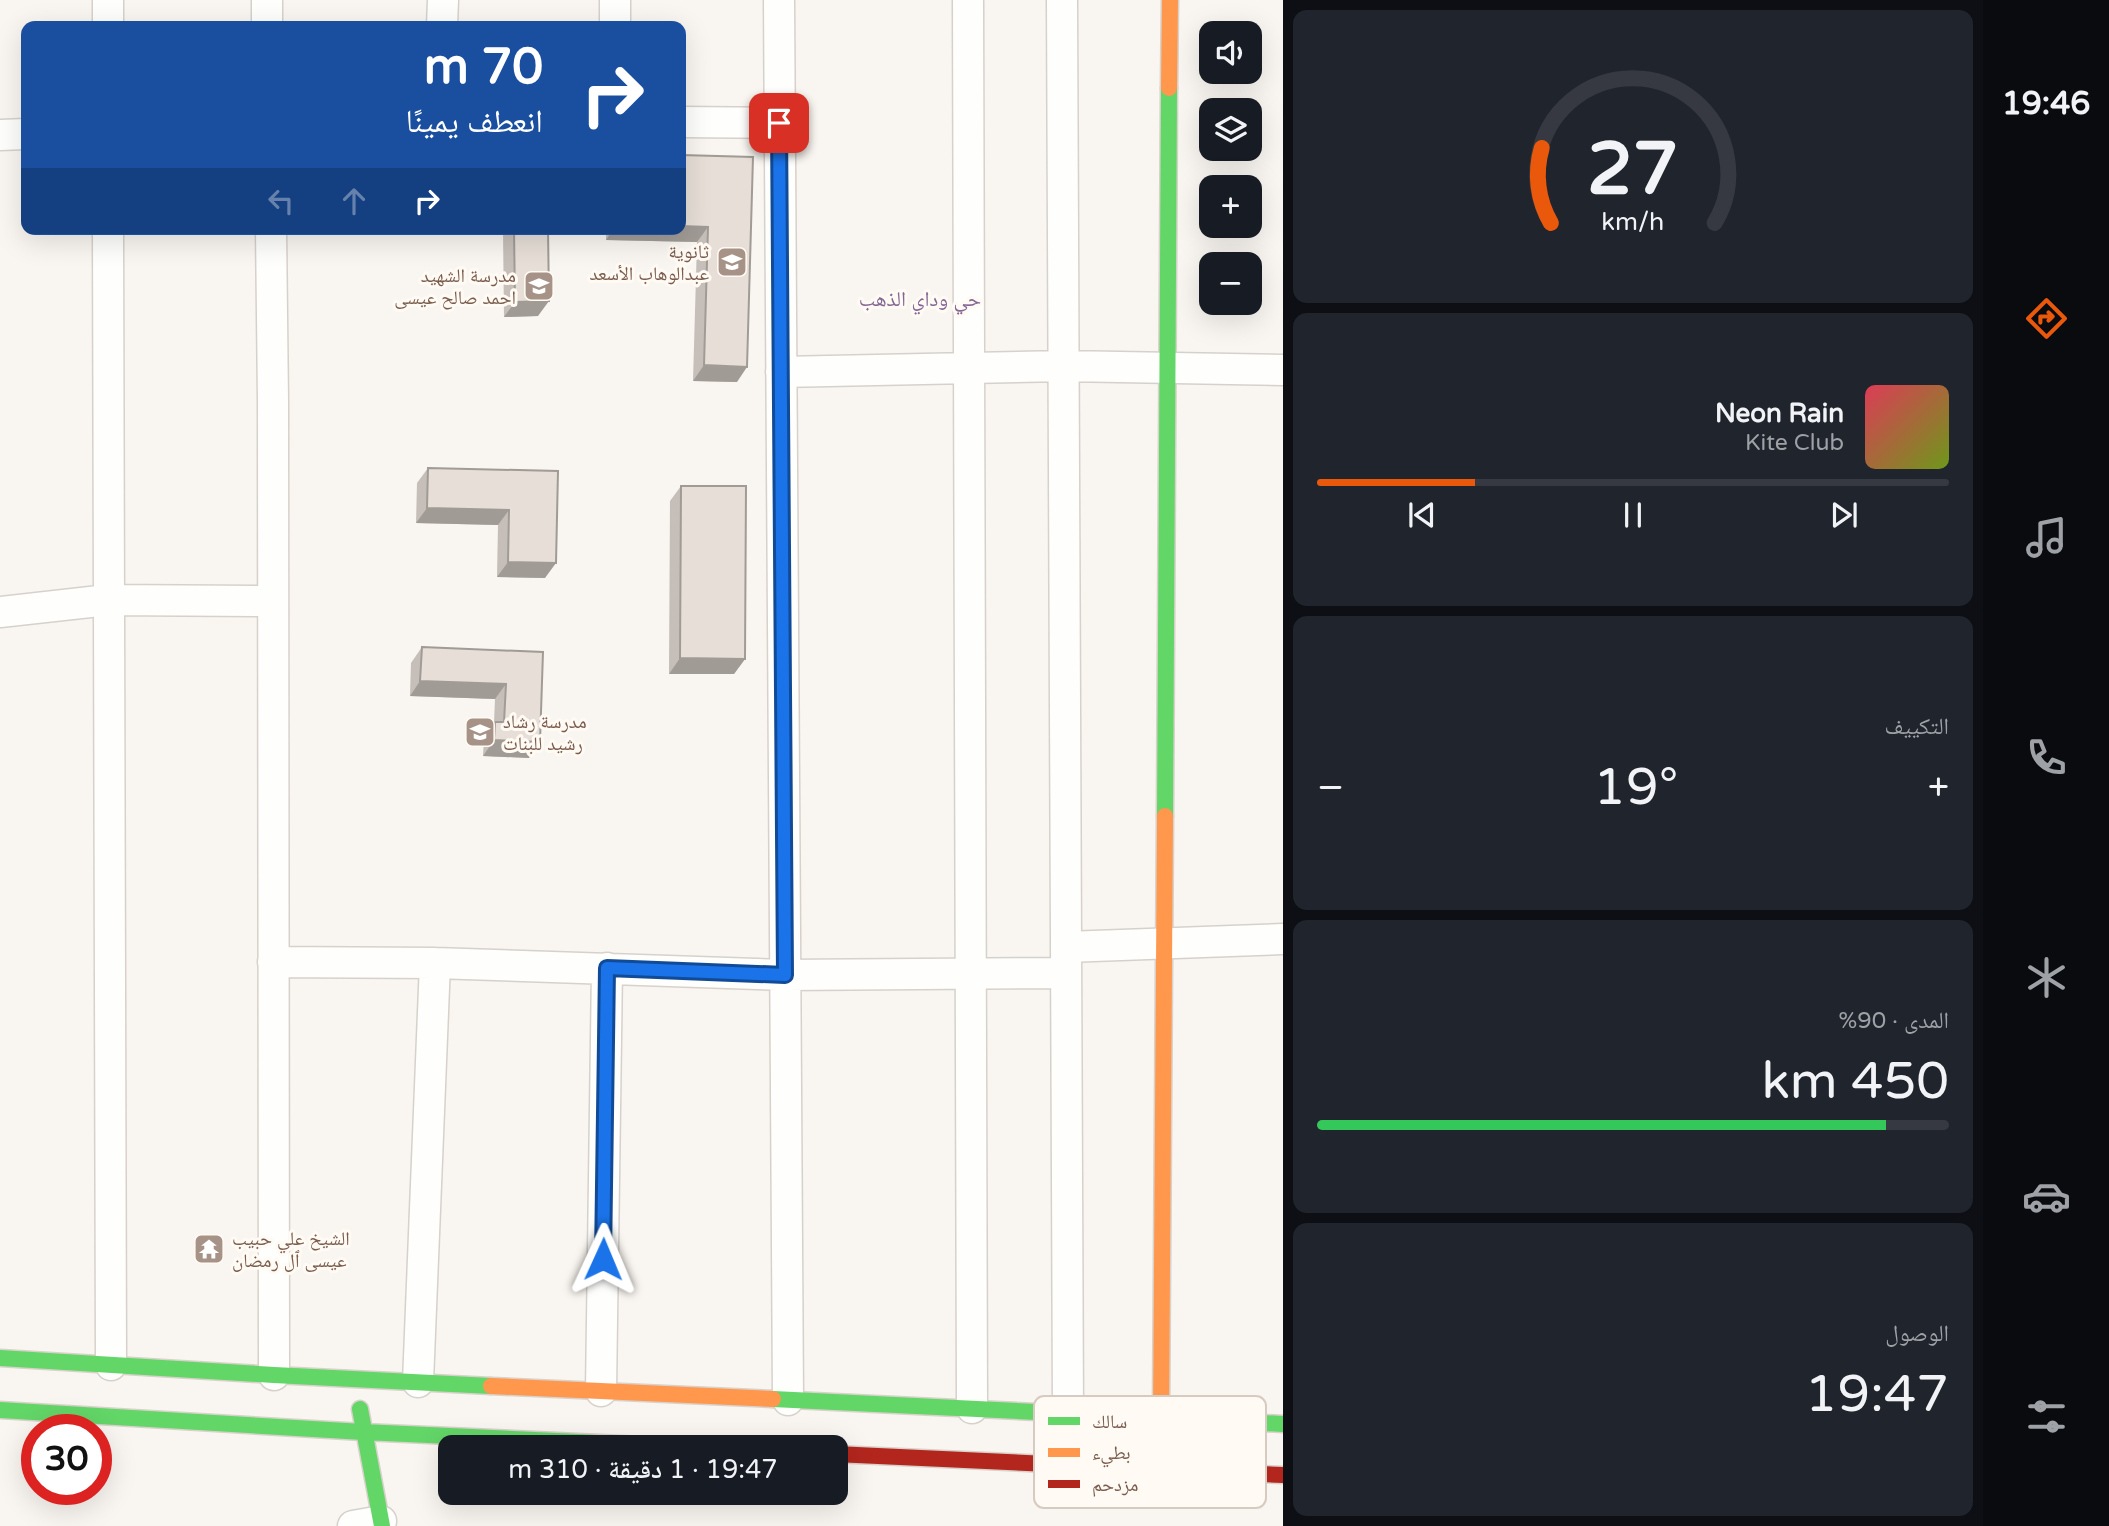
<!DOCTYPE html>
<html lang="ar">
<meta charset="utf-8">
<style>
:root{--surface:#171b24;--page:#20242c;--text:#f1f3f6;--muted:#9ea1a6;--line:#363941;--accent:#ea580c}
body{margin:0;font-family:"Varela Round","Noto Naskh Arabic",sans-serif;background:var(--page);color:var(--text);direction:rtl;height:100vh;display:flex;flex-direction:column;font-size:26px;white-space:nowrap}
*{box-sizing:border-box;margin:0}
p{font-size:23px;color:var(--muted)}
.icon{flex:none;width:38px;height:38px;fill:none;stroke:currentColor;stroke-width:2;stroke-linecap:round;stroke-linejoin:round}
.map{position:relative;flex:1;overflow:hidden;direction:ltr}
.panel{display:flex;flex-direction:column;gap:10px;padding:10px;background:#0d0f14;width:700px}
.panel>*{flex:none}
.hud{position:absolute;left:21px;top:21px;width:665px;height:214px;border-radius:14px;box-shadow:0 7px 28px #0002;direction:rtl;background:#1a4fa0;color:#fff;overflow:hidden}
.controls{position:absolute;left:1199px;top:21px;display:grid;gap:14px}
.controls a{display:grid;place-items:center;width:63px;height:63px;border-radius:14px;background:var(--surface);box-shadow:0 7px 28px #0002;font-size:35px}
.speed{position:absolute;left:21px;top:1414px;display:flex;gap:14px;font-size:35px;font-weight:700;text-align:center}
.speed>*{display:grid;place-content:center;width:91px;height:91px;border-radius:50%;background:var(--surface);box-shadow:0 7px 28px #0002;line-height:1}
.speed .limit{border:10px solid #d22;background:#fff;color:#111}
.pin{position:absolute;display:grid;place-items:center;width:60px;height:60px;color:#fff;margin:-30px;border-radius:14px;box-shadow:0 4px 10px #0006}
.me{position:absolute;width:77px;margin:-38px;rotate:1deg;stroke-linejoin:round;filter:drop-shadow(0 0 5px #0008)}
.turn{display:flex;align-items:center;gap:24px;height:147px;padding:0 28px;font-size:32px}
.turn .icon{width:91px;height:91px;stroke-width:2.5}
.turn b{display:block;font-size:49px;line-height:60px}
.lanes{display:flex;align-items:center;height:66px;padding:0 28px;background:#0003;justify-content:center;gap:35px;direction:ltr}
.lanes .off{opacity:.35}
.big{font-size:52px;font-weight:600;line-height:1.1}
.panel .card{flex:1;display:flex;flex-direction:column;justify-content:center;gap:10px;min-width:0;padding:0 24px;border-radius:14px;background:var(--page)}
.panel .dial{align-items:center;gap:0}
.dial svg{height:182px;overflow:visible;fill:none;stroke:var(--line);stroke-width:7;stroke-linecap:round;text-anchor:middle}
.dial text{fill:var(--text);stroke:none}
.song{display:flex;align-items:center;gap:21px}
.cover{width:84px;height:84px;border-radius:10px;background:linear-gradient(135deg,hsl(350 70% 55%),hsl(80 70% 35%))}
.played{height:7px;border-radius:4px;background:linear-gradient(90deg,var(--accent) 25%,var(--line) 25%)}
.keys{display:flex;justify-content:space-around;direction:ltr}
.heat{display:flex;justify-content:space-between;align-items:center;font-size:38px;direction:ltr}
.charge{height:10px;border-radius:5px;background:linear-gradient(90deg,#34c759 90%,var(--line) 0)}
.trip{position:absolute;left:438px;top:1435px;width:410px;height:70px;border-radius:14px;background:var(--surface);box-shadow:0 7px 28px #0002;font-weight:600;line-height:70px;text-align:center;direction:rtl}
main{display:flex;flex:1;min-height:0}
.tab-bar{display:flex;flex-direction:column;width:126px;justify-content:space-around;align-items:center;background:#090b0e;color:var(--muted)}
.tab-bar .icon{width:49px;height:49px}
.tab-bar .on{color:var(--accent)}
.tab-bar b{font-size:32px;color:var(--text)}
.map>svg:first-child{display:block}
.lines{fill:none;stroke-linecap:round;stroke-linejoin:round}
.street-casing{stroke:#d7d1cb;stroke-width:33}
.fast-casing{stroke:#d9d2cb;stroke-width:19}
.slow-casing{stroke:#d9d2cb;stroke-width:19}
.jam-casing{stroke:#d9d2cb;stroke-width:19}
.street{stroke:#fefefd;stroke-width:30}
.fast{stroke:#63d668;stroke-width:16}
.slow{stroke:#ff974d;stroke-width:16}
.jam{stroke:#b3261e;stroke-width:16}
.wall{fill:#c6bfb9}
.shaded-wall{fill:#a19b96}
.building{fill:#e6ded7;stroke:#a19b96;stroke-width:2}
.route-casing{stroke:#114b97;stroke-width:18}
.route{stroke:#1a73e8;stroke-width:12}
.labels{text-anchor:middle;stroke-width:6;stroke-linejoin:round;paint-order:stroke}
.poi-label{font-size:19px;fill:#7a5c4d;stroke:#fffaf3;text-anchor:end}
.neighbourhood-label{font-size:21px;fill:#846695;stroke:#fffaf3}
.key{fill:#fffaf3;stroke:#d7cbc1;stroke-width:2}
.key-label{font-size:19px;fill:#7a5c4d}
</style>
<main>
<nav class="tab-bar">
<b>19:46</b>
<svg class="icon on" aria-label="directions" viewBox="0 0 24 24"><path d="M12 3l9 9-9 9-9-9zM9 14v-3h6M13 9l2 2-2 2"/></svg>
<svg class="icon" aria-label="music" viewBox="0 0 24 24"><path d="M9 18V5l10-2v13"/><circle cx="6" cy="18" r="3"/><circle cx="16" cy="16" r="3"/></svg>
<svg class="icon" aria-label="phone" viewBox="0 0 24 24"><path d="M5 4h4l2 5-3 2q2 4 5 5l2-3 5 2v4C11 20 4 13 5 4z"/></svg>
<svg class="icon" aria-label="climate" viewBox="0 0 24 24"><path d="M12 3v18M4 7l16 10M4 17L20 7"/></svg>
<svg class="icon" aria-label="car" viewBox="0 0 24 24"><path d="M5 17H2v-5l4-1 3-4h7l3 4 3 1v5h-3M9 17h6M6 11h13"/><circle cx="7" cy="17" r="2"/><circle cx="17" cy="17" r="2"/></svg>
<svg class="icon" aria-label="filters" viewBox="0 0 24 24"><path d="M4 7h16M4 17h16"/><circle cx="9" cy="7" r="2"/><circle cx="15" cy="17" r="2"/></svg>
</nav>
<section class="panel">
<div class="card dial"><svg viewBox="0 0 100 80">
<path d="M14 69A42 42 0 1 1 86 69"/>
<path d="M14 69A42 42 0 0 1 10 36" stroke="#ea580c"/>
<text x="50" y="56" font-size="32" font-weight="700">27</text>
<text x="50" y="72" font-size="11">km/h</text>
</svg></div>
<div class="card">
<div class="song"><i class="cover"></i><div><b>Neon Rain</b><p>Kite Club</p></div></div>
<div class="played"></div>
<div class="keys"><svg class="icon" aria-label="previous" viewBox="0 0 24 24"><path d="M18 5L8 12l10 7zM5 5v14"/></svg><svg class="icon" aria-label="pause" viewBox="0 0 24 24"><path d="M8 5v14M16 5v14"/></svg><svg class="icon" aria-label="next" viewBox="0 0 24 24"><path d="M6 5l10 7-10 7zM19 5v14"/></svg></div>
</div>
<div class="card"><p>التكييف</p>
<div class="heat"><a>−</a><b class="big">19°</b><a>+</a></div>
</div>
<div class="card"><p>المدى · 90%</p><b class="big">450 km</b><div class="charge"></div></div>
<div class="card"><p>الوصول</p><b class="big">19:47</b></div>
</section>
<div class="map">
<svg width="1283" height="1526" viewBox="0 0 1283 1526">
<rect width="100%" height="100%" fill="#f9f5f0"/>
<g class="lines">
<g class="street-casing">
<path id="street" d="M267,0V26
M779,0L788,1400
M968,0L972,1408
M1062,0L1068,1413
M108,26V0
M442,26L443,0
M615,26V0
M681,122L780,123
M0,135L26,134
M108,229L111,1365
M271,229L273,401L274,1375
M781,372L1064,366L1283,370
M0,612L108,600L273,601
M1066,947L1283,939
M273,962L435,963L785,975L1066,973
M418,1382L435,963
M601,1391L607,968
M353,1526L381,1521"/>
</g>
<g class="fast-casing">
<path id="fast" d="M1165,816L1169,88
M0,1358L274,1375L491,1386
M773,1399L1283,1424
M360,1409L382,1526
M0,1410L363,1432L685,1447"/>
</g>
<g class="slow-casing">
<path id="slow" d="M1169,88L1170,0
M491,1386L773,1399
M1161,1418L1165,816"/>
</g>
<g class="jam-casing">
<path id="jam" d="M835,1454L1283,1475"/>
</g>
<use href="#street" class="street"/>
<use href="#fast" class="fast"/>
<use href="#slow" class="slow"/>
<use href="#jam" class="jam"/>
</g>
<path class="wall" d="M753,157L737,382L693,381L697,242L606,240V229H681Z
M445,229H548L538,316L504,317L503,232L445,233Z
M428,468L558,471L545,578L497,577L498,525L416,523L417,483Z
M681,486L745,659L734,674H669L670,501Z
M422,647L543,652L529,758L483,756L484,737L494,723L495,699L410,696L411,663Z"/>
<path class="shaded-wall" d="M681,226L708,227L697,242L606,240L613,229H681Z
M448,229H504L503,232L445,233Z
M549,301L538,316L504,317L515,302Z
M704,365L747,367L737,382L693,381Z
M427,508L509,510L498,525L416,523Z
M508,562L556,563L545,578L497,577Z
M680,658L745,659L734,674H669Z
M420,681L506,684L495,699L410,696Z
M494,740L540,742L529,758L483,756Z"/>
<path class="building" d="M681,155L753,157L747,367L704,365L708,227L681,226Z
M514,229H548L549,301L515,302Z
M428,468L558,471L556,563L508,562L509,510L427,508Z
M681,486H746L745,659L680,658Z
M422,647L543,652L540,742L494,740L495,722H504L506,684L420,681Z"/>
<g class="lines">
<g class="route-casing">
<path id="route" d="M603,1259L607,968L785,975L779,123"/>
</g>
<use href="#route" class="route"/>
</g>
<defs>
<g id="school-square" transform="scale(1.575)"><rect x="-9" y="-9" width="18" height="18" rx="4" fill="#a69286" stroke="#fffaf3"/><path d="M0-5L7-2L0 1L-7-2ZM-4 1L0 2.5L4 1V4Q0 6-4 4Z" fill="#fff"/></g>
<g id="temple-square" transform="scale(1.575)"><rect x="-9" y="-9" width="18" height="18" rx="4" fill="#a69286" stroke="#fffaf3"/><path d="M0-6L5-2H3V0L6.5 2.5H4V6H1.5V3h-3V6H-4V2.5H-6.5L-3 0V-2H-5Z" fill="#fff"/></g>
</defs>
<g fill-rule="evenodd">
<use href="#school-square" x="732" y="262"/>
<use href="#school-square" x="539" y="286"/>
<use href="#school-square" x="480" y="732"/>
<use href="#temple-square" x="209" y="1249"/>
</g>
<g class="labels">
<g class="poi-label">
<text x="709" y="258">ثانوية<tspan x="709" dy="22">عبدالوهاب الأسعد</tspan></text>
<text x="516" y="282">مدرسة الشهيد<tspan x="516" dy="22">احمد صالح عيسى</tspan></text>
<text x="503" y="728" text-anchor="start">مدرسة رشاد<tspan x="503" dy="22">رشيد للبنات</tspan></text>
<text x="232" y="1245" text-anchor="start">الشيخ علي حبيب<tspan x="232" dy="22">عيسى ٱل رمضان</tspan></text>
</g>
<g class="neighbourhood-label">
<text x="920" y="306">حي وداي الذهب</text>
</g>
</g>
<rect x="1034" y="1396" width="232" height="112" rx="10" class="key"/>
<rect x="1048" y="1417" width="32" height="8" fill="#63d668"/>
<rect x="1048" y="1448" width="32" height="9" fill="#ff974d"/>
<rect x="1048" y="1480" width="32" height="8" fill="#b3261e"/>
<g class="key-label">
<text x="1092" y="1428">سالك</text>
<text x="1092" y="1459">بطيء</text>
<text x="1092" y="1491">مزدحم</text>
</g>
</svg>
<div class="controls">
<a><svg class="icon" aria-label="sound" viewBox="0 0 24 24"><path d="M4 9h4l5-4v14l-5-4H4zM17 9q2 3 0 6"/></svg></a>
<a><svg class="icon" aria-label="layers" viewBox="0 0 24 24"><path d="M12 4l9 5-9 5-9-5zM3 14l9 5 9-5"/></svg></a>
<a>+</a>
<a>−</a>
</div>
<div class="speed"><div class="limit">30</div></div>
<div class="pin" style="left:779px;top:123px;background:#d93025"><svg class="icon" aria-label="arrive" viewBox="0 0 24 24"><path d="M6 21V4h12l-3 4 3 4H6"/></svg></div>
<svg class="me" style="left:603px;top:1259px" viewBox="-20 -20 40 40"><path d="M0-17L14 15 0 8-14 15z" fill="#1a73e8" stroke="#fff" stroke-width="4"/></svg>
<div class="trip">19:47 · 1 دقيقة · 310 m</div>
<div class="hud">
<div class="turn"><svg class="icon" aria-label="right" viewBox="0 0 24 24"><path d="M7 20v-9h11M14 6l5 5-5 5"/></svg><div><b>70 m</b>انعطف يمينًا</div></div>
<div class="lanes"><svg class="icon off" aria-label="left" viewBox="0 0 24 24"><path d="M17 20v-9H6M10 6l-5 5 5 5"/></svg><svg class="icon off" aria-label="ahead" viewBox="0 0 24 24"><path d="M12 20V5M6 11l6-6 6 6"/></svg><svg class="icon" aria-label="right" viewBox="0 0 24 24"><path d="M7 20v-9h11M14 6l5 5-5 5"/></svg></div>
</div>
</div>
</main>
